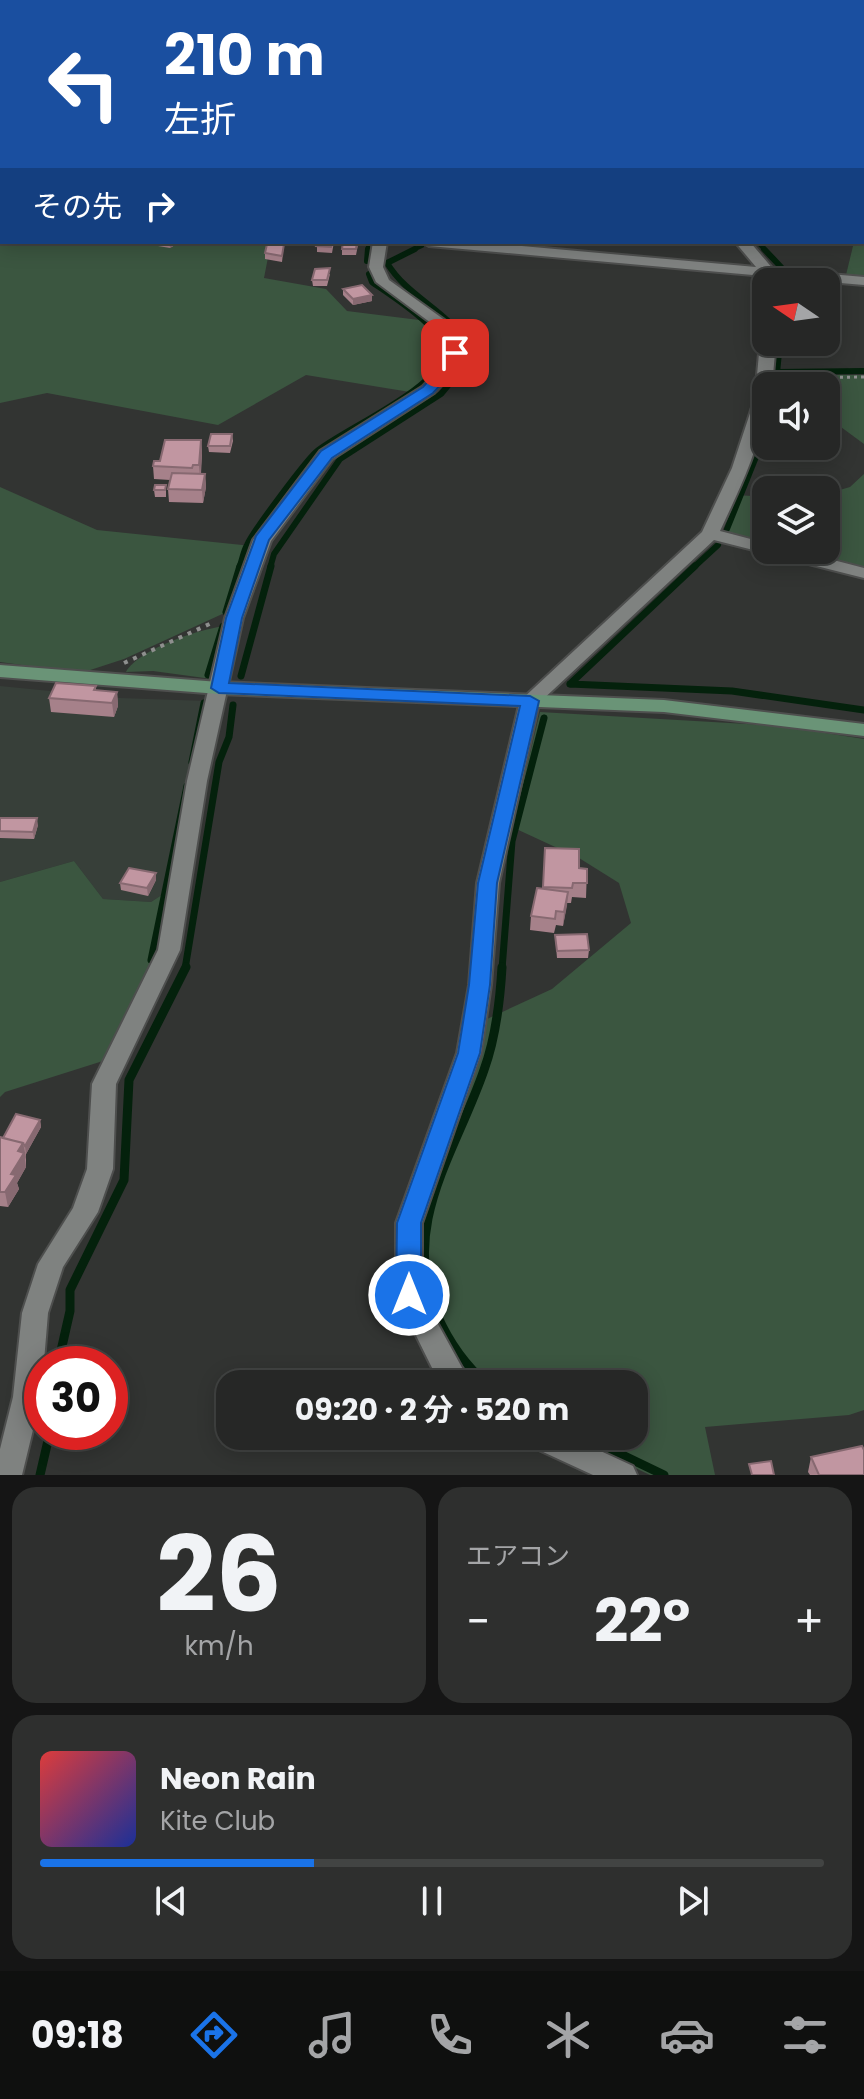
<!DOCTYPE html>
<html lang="ja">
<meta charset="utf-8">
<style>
:root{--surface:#262726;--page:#2e2f2e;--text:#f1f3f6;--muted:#a4a5a7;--line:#424443;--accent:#1a73e8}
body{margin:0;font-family:Poppins,"Noto Sans JP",sans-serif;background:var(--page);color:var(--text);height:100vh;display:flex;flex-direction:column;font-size:30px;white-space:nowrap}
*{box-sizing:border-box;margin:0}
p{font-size:26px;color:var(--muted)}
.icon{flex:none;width:44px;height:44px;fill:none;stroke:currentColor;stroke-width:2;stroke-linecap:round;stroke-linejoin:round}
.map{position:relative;height:1475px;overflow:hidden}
.panel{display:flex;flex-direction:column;gap:12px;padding:12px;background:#151515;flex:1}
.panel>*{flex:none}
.top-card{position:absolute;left:0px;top:0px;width:864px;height:244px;box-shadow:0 4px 20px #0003,0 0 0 2px var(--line);background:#1a4fa0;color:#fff;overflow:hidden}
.needle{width:52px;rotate:283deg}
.tools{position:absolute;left:752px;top:268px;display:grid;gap:16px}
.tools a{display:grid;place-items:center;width:88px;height:88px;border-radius:16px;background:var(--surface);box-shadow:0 4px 20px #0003,0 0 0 2px var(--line);font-size:40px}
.speed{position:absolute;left:24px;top:1346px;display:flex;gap:16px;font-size:40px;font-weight:700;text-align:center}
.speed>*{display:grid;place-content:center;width:104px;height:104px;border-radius:50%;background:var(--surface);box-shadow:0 4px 20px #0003,0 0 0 2px var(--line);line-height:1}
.speed .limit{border:12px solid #d22;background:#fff;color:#111}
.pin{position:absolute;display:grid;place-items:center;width:68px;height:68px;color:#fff;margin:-34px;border-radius:16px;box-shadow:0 4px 12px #0006}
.me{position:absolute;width:88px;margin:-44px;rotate:0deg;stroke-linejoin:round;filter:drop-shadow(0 0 6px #0008)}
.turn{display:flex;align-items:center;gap:28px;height:168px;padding:0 32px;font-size:36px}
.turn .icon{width:104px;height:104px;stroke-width:2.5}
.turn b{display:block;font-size:56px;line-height:68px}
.then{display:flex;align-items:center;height:76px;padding:0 32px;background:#0003;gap:16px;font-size:30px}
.big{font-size:60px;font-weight:700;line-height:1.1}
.panel .widget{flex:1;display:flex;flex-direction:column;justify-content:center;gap:12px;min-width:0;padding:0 28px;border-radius:24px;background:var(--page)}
.panel .dial{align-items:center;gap:0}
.dial b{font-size:104px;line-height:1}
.song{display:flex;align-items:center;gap:24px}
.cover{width:96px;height:96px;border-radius:12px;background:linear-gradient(135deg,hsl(0 70% 55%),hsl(230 70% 35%))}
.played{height:8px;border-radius:4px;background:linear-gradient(90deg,var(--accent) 35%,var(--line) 35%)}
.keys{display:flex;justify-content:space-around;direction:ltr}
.heat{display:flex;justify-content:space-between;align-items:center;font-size:44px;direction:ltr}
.panel .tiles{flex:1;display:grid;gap:12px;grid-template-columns:1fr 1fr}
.widget:last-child{grid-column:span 2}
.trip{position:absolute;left:216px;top:1370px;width:432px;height:80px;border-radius:24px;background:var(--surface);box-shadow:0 4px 20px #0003,0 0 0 2px var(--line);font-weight:700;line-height:80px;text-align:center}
.menu{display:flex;height:128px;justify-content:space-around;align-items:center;background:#0f100f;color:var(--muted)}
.menu .icon{width:56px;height:56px}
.menu .active{color:var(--accent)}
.menu b{font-size:36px;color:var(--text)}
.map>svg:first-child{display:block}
.built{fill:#373f39}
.green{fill:#3b5640}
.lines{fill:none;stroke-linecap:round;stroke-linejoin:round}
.stream-far3{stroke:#04210c;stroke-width:4}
.stream-far2{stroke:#04210c;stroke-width:6}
.stream-far1{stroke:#04210c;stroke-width:7}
.stream{stroke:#04210c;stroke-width:9}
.street-casing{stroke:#4e4f4e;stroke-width:4}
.secondary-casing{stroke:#4e4f4e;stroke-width:4}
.path-far1{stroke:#8e8f8e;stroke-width:3;stroke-dasharray:3 4;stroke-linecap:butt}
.path{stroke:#8e8f8e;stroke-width:4;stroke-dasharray:4 6;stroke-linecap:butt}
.street{fill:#7f8280;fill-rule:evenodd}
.secondary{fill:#6a9477;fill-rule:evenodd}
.wall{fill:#a6818a}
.shaded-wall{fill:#876971}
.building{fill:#c196a1;stroke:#876971;stroke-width:2}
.route{fill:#1a73e8;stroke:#114b97;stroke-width:2}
</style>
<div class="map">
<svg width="864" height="1475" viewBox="0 0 864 1475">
<rect width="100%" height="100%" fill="#323432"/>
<path class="built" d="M0,686L120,698L207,701L174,887L151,902L103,899L74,861L0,882Z"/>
<path class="green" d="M526,0H864V278L846,275L854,242H862V2H525Z
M0,141L2,242H271L264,278L326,289L347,311L435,322L449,353L440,370L416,393L306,375L218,425L47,393L0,403Z
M774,375H864V444L826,416V386H773Z
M864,474V567L792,550H826V494L850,487Z
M0,487L97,530L252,546L231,610L124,659L81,673L0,662Z
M736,495L766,497V544L725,535L724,531Z
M228,626L212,679L153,671L126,672C139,649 203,627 228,626Z
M540,712L780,726L864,739V1410L849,1415L705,1427L715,1475H650L568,1436H634V1384H480L463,1368L423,1297L419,1254L422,1211L478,1062L487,1019L552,989L631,923L619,883L579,858L512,827Z
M74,861L103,899L151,902L174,887L161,950L106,1060L5,1092L0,1097V882Z"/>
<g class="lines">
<path class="stream-far3" d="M262,0L268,2
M757,242L766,251
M368,251V242
M411,251L422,246"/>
<path class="stream-far2" d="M764,249L781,267
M367,261L368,249
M777,372L864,371
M777,373L780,342
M779,381V386
M727,529L766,432
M239,568C242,561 243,552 247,545C253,531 305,462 316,452C342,430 441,388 444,353C446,329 390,295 372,282L369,274
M270,568L274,554L340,459L441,394L470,359L472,351C447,308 410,300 387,263L415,249
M693,568L718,545"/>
<path class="stream-far1" d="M226,612L240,566
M208,675L223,626
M241,676L271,566
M570,684L732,691L864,710
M570,684L695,566
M192,762L204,703
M151,960L187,786
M185,969L219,762L229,737L233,705
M502,969L512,841L544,718"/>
<path class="stream" d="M58,1364L70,1311V1290L124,1180L129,1080L186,967
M487,1384C465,1365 449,1342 437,1315C399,1225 456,1152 484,1070C496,1037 500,1002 502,967
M583,1436L664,1475
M40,1475L50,1432"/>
<g class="street-casing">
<path id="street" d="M80,0H95L78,2Z
M242,0H258L260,2H244Z
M401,0H413L415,2H403Z
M0,104H2V112H0Z
M373,242H387L383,267L389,280L446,321L463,353L452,374L434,393L332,459L271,541L243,618L207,781L180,950L116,1084L113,1169L98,1212L63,1267L48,1313L41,1397L22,1475H0V1449L13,1397L22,1313L38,1264L73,1208L87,1169L92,1084L158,950L187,781L225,618L253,540L320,451L422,387L439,369L447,353L435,326L376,282L369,267Z
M422,242H476L756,267L735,242H750L773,269L864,277V285L781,278L773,282L765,276L429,246Z
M766,338V342H776L772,386H766C766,438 741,485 720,531L766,543V550H795L864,568V578L714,540L539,703L499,883L491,985L481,1053L422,1223V1295L471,1384H440L396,1295V1223L457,1053L469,985L477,883L520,701L702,532L732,468L755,398L760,342Z
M524,1436H568L633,1466L637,1475H593L528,1445Z"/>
</g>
<g class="secondary-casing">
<path id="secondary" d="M0,665L219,682L664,700L864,724V736L664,712L219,694L0,677Z"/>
</g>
<path class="path-far1" d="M784,378L864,377"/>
<path class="path" d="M124,663L214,622"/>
<use href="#street" class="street"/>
<use href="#secondary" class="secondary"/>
</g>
<path class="wall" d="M149,242H175V245L170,248L158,246Z
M317,242H334L332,253L317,252Z
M284,244L282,262L265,259V253Z
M358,245L356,255H342V249Z
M330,274L327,286H313L312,280Z
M343,289L372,301L353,305L343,295Z
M232,434L233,441L230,453L209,452L208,446Z
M201,440L202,453L201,474H205L206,487L203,503L169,502L168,489L170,480L154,479L153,466L160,461Z
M166,485V497H155L154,490Z
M96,686V690L117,692L118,706L114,717L51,712L49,698Z
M0,818L38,825L34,839L0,838Z
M545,848L579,868L587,869L586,898L572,897L571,903H567L563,926L556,925L554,933L530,930L531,916L543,889Z
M156,873V880L148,896L121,890L120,883Z
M555,935L589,950L588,958H557Z
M40,1120L41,1127L26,1154V1167L17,1183L19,1189L8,1207L0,1206V1137L3,1138Z
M811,1457L864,1475H810L808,1472Z"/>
<path class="shaded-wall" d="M169,242H175V245L170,248Z
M820,242H837L819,246Z
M372,295V301L353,305V299Z
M201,440L202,453L200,478L199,465Z
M205,474L206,487L203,503L202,490Z
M117,692L118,706L114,717L112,703Z
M37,818L38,825L34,839L33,832Z
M156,873V880L148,896L147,888Z
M568,892L567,906L563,926L564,912Z
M40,1120L41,1127L26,1154L25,1146Z
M23,1143L26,1157L25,1160L26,1167L17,1183L19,1189L8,1207L5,1192L18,1151Z"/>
<path class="building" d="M317,242H332L331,247L316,246Z
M343,242H357L356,249H342Z
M267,244H284L282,256L265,253Z
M330,268L327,280H312L315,269Z
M362,285L372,295L353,299L343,289Z
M211,434H232L230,446H208Z
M165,440H201L199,465H193L192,468L153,466L154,461H160Z
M172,473L205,474L202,490L168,489Z
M155,485H166L165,490H154Z
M56,683L96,686L94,690L117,692L112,703L49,698Z
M0,818H37L33,832L0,831Z
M545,848L579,849V868L587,869V883H573L572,888L543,887Z
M129,868L156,873L147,888L120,883Z
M537,888L568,892L564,912L556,911L555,919L531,916Z
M587,934L589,950L557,951L555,935Z
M16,1114L40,1120L25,1146L23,1143L3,1138Z
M0,1137L23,1143L18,1151L24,1153L11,1174L16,1175L5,1192H0Z
M862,1446L864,1450V1475H819L811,1457Z
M771,1461L774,1475H752L749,1464Z"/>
<path class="route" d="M455,348L462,353L451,374L433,393L332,458L269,540L242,618L229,683L530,696L539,701L497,883L490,985L480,1053L421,1223V1295L417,1303L409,1306L400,1303L396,1295L397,1223L458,1053L469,985L478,883L520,706L219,693L211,688L226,618L256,536L321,451L423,387L439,369L450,350Z"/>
</svg>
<div class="tools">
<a><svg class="needle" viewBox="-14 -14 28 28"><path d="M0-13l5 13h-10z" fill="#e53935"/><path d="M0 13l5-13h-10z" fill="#a4a5a7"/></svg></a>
<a><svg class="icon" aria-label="sound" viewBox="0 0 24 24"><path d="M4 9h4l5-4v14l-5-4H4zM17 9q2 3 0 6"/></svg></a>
<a><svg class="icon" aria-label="layers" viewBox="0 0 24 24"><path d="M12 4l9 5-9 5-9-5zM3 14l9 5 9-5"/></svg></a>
</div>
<div class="speed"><div class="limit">30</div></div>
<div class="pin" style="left:455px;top:353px;background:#d93025"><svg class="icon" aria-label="arrive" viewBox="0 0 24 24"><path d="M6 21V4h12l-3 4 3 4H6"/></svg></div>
<svg class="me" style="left:409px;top:1295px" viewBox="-20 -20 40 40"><circle r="17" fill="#1a73e8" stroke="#fff" stroke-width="3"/><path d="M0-11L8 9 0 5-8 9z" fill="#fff"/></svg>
<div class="trip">09:20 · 2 分 · 520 m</div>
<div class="top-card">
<div class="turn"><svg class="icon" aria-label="left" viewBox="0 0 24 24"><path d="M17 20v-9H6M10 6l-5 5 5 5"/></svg><div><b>210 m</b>左折</div></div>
<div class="then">その先<svg class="icon" aria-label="right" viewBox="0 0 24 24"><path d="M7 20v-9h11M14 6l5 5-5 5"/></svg></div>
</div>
</div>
<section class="panel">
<div class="tiles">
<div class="widget dial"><b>26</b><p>km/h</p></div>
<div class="widget"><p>エアコン</p>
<div class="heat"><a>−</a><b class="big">22°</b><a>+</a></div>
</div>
<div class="widget">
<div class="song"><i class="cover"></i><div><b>Neon Rain</b><p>Kite Club</p></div></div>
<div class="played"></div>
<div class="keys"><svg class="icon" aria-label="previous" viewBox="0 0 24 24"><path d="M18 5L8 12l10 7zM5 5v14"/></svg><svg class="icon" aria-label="pause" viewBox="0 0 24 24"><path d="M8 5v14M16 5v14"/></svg><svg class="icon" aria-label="next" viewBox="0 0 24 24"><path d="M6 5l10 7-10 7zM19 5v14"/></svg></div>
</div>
</div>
</section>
<nav class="menu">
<b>09:18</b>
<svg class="icon active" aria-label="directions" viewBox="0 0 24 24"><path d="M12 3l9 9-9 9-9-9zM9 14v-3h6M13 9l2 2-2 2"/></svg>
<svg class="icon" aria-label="music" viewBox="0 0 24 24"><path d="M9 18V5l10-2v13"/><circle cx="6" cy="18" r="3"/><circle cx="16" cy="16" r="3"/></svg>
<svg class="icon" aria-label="phone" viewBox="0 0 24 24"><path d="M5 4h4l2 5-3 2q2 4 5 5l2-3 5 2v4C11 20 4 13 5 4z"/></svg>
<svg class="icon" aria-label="climate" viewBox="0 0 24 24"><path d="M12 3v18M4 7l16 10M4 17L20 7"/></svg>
<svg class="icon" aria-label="car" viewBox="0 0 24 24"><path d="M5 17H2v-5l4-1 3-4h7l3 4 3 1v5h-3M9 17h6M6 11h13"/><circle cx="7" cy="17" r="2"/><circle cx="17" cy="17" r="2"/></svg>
<svg class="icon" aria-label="filters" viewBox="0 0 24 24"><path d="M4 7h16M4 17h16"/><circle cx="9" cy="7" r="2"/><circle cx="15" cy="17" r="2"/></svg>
</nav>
